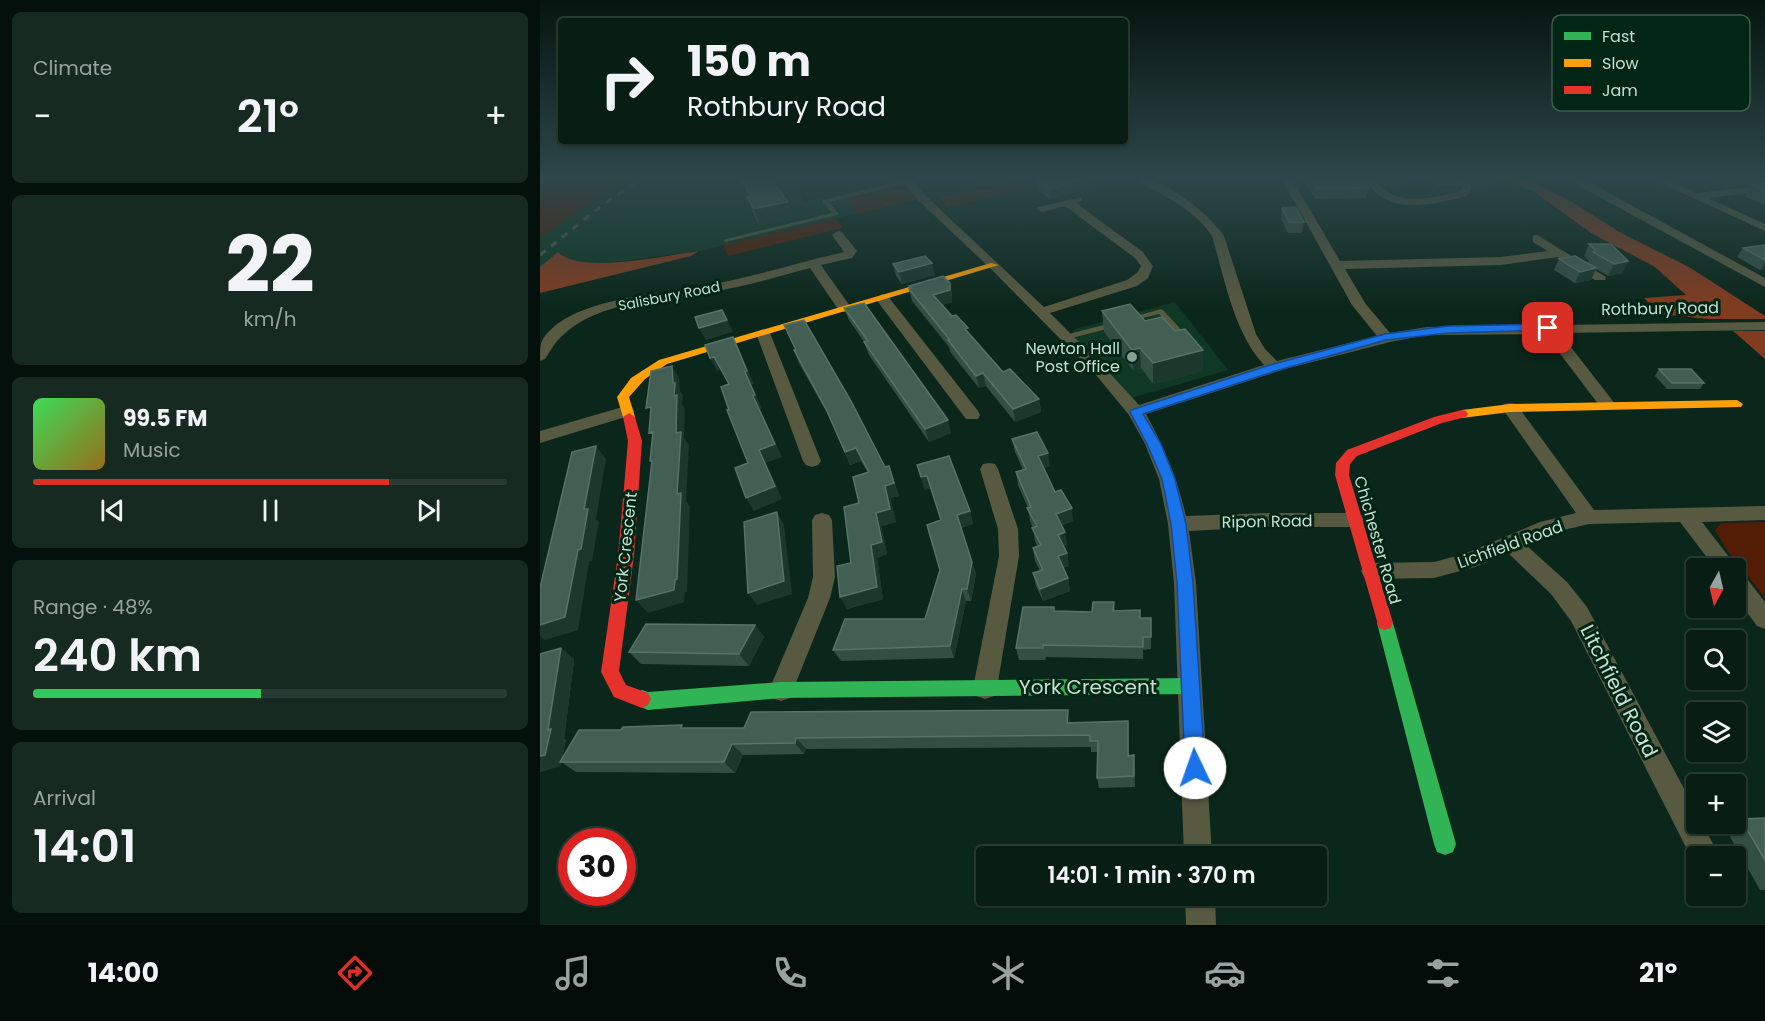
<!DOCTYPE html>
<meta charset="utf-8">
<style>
:root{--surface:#081d14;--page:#162a22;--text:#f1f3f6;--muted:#98a2a0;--line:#293b34;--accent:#d93025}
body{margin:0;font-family:Poppins,sans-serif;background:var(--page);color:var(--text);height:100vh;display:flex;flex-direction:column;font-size:22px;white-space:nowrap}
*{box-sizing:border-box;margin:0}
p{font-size:20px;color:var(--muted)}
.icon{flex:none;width:33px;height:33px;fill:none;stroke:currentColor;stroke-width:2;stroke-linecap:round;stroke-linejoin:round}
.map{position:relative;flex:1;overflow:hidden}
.panel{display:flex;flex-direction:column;gap:12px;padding:12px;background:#04100b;width:540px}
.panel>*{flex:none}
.banner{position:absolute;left:18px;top:18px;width:570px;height:126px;border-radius:6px;box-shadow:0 2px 4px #0004,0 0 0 2px var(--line);background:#081d14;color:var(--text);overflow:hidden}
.needle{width:39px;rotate:188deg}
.buttons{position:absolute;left:1146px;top:558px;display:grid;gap:12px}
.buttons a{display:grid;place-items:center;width:60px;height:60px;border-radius:6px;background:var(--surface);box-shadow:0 2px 4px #0004,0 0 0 2px var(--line);font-size:30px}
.speed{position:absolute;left:18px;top:828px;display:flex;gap:12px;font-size:30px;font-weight:700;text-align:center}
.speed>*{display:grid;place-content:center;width:78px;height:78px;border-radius:50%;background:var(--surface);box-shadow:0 2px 4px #0004,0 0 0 2px var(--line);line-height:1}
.speed .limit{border:9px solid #d22;background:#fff;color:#111}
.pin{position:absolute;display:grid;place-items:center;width:51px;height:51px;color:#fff;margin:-26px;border-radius:12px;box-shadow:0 3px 9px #0006}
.me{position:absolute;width:66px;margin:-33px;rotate:357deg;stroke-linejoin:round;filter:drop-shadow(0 0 4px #0008)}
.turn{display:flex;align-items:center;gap:21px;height:126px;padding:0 30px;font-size:27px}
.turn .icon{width:78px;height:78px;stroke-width:2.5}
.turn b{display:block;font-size:42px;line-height:51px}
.big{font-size:45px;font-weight:600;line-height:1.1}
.panel .widget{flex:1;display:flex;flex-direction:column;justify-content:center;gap:9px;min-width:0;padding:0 21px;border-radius:9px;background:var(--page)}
.panel .dial{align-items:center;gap:0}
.dial b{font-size:78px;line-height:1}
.song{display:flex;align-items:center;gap:18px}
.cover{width:72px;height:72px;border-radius:9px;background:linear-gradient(135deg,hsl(130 70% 55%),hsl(40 70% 35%))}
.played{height:6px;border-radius:3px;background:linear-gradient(90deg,var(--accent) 75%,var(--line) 75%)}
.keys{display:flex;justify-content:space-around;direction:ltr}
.heat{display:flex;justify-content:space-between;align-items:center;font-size:33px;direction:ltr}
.charge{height:9px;border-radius:4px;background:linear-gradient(90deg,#34c759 48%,var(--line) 0)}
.trip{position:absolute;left:436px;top:846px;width:351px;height:60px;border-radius:6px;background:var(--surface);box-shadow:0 2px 4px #0004,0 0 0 2px var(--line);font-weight:600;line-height:60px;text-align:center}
.tabs{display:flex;height:96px;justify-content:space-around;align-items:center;background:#030c08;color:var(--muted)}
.tabs .icon{width:42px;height:42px}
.tabs .current{color:var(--accent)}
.tabs b{font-size:27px;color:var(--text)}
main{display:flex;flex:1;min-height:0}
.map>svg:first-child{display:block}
.built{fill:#0f3825}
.green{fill:#521d04}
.forest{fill:#813c1f}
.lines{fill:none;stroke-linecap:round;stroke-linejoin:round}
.lane{fill:#575941;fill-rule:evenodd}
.street{fill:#575941;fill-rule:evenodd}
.fast{fill:#30b455;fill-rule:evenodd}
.slow{fill:#ff9f0a;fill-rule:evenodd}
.jam{fill:#e5322d;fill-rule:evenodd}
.rail{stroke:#525c4b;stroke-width:3;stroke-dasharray:7 7;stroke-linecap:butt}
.wall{fill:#334f44}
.shaded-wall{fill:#1c382d}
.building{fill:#435e53;stroke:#577266;stroke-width:1.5}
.route{fill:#1a73e8;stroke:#114b97;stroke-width:1.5}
.poi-dot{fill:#859f91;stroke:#022616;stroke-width:2}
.labels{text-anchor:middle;stroke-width:6;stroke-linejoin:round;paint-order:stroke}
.far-street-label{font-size:14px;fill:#c6dfd0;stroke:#022616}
.street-label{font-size:16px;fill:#c6dfd0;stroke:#022616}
.poi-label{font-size:16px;fill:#c6dfd0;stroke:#022616;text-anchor:end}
.near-street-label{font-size:20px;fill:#c6dfd0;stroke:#022616}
.key{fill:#022616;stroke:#3d5e4e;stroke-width:1.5}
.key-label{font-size:16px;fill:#c6dfd0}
</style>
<main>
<section class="panel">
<div class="widget"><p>Climate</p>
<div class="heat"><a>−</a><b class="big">21°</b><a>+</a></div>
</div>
<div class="widget dial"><b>22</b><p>km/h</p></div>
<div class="widget">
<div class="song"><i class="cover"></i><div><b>99.5 FM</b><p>Music</p></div></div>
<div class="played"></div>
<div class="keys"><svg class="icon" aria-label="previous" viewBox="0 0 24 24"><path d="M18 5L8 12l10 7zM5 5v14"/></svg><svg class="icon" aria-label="pause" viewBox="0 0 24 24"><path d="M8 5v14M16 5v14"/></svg><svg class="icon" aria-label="next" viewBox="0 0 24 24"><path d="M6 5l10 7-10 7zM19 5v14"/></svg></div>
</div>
<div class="widget"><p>Range · 48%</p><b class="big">240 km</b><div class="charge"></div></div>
<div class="widget"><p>Arrival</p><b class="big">14:01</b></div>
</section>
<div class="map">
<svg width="1225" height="925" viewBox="0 0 1225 925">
<rect width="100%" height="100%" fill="#0b271b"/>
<path class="built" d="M86,179H251L264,202L359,180L378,199L159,251L58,264L39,263L24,259L18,252L0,267V237Z
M635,302L688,370L585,400L528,337L535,329Z"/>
<path class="green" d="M0,179H86L0,237Z
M473,179H524L408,207L399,198L475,181Z
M363,184L378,199L317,214L307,197Z
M295,219L303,228L188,256L183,245Z
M1225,522V598L1187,550L1175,530L1181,523Z"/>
<path class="forest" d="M965,179H986L1032,202L1081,233L1149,267L1225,316V319H1168L1120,314L1104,298L1146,295L1115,267L1051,233L993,191Z
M159,251L151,256L0,293V267L18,252C39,275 128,255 159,251Z
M1193,331H1225V359Z"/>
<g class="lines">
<path class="lane" d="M367,180L369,181V183L289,202L298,213V215L186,242L183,240L292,213L283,202V200Z
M621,309L623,310L649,338V342H643L619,314L591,321L587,319L589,318Z
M575,322H578V326L528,339L524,337L525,335Z"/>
<path class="street" d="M361,179H371L387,197L504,307L587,280L597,273L601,266L595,258L525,206L502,212L496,209L498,207L542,197V201L536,203L603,252L613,266L608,278L597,286L510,313L566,369L599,405L724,365C693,331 685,279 672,236C655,210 626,197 600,182V179C626,179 670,215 684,236L716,334L725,349L737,361L837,336L812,305L742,179H752L800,261L961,257L1008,251L993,242V236L997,235L1066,277L1065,280H1055L1018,257L961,265L805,269L825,303L850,333L887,327L1225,322V330L1020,333L1076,405L1074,409H1062L1005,334L887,335L850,342L745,369L606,414C625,449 637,478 646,516L728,513H815L822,515L825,520L822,525L815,527H728L649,531L656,583L672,856H644L634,583L628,524L619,479L605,444L589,415L556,375L450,268L379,201Z
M825,179H835C853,208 891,198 919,192L922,188L916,179H926L932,188L927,196C891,205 847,217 825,179Z
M1033,179H1043L1225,278V287L1039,186Z
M1112,179H1124L1157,193L1225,185V191L1168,198L1225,224V231Z
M298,231L302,232L317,251L312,258L281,265L312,309L310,312H300L270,268C238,277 205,286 172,292C124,301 59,299 21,337C14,343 10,352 5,359L0,361C0,355 0,348 1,343C23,297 130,293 175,284C218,275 261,262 304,252L292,235Z
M342,294L347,295L438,411L440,415L438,419H426L335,298Z
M223,329L230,333L281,461L278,465L272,467L266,465L263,461L216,333Z
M970,403L976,404L1054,510L1225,506V520L1162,522L1193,562L1196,568V570L1175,568L1140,522L1049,524L1011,533L986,545L1027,582L1047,607L1156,811V824H1163L1179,856H1156V867L1031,621L1011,594L968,553L935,567L894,578L831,579L824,577L821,571L824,565L831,563L894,562L924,554L1000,522L1036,513L962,408L964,404Z
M86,406L92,407L94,411L92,415L0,443V431Z
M449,463L455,464L458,469L478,529L479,556L457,688L454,696L445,699L436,696L433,688L459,556L458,529L440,469L443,464Z
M282,513L289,515L292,520L295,577L290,598L253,690L250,698L241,701L232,698L229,690L268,598L273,577L272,520L275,515Z
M1196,572L1204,575L1225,602V629L1217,626L1196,597Z
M645,896H675L676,925H646Z"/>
<path class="fast" d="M845,616L851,618L853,623L916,844L913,852L905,855L897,852L894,844L837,623L839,618Z
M651,678L657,680L660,686L657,692L651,694L241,698L108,710L96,705L93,699L96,693L102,690L108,692L241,682Z"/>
<path class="slow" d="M451,263L459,265L127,364L105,379L89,397L95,417L93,420H85L83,417L77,397L91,378L119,360Z
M1197,400L1203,404L1201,407L970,412L922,418L916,414L922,410L970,404Z"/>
<path class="jam" d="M922,410L926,411L928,414L926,417L902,423L817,456L810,464L809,475L853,623L851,628L845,630L839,628L795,475L796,463L807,450L894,417Z
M89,413L95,417L102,441L94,555L79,671L86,685L108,693L111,699L108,705L102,708L74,697L61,672L78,555L88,441L83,417Z"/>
<path class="rail" d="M0,255L64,204L101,179"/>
</g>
<path class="wall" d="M437,179H463V183L446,187Z
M496,179H549V187L510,199L497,190Z
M763,179H828L827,185L829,188L826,198L775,199Z
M837,179H920L917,185L898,186L892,180L864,181L863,184L843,185Z
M927,179H954L952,184L932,185Z
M1179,179H1225V205L1205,196L1212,185L1220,184L1187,187L1177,182Z
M201,180L254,218L220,226L213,213L207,197H208Z
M742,208L764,222L762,233H748L741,219Z
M1049,244L1088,261L1082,273L1068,276L1056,269L1051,280L1035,283L1014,270L1019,259L1048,263L1049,261L1044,256Z
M1225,245V269L1220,270L1197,257L1203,248Z
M353,264L395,275L362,284L356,276Z
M410,283L412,295V302L402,305L429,334L463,372L499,399L501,412L475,422L446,386L439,388L411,353L409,347L372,301L369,289H370L369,286Z
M304,308L411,433L389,442L329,355L324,342L309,320Z
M562,311L605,321L635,331L663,350L662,371L613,384L601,368L593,370L564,332Z
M244,325L345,467L349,466L359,496L350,498L356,522L341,526L347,554L337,558L343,599L307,609L311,563L319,503L328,473L321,461L310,465L292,422L259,363L254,350H256Z
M1119,369L1164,383L1160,389H1127L1115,376Z
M472,439L510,466L504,468L515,492L533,521L522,525L527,545L524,546L527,553L529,566L523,568L528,578L530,591L503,601L496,586L493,573L500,571L495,561L493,548L498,547L495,541L493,528L490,521L488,508L478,485L476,472L483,470L475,452Z
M377,465L430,511L433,524L421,528L436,574L431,601H426L414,658L301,661L293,650L385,619L400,570L401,520L391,488L385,490Z
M574,602L575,611L600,618H611V649L603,650V659L506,657L505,660H479L476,648L515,612H552Z
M215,625L224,637L209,666L101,664L89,652Z
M21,648L34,660L24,739L26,740L22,759L81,730L144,728H204L528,710L530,723L588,721L589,756L594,755L595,787L559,788L557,778L558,752H551V747L266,749L264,754L203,755L195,773L36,772L21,762L20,766L0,772V654Z
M1225,818V890H1220L1185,828L1193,824H1196V822L1201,819Z"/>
<path class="shaded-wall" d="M445,179H463V183L446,187Z
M543,179H549V187L510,199L509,189Z
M1192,179H1225V183L1187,187Z
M248,202L254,218L220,226L214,209Z
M1088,261L1082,273L1068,276L1074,264Z
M1225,262V269L1220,270Z
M392,263L395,275L362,284L359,272Z
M1056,268L1051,280L1035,283L1040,272Z
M410,283L412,295V302L396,307L393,295Z
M182,310L193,332L166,340L159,328Z
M193,337L199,349L214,384H211L222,408L220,409L242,457L226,463L242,499L214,511L206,498L219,450L213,396Z
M600,348L601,368L593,370L592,350Z
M663,350L662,371L613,384V363Z
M174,357L180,370L177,371L170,358Z
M132,366L139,378L140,391L143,395L142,404L145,408L144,438L149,445L146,501L150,506L147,592H145L144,602L108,613L96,600L137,494L136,433Z
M443,373L446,386L439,388L436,376Z
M499,399L501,412L475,422L473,409Z
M408,420L411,433L389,442L385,429Z
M56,446L66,459L56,519L59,522L52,561L49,562L38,630L5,640L0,636V625L44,509Z
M316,448L321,461L310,465L305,452Z
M508,453L510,466L500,469L498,456Z
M349,466L359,496L350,498L356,522L341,526L347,554L337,558L343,599L307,609L300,597L331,545L336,513L345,486Z
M387,476L391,488L385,490L381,477Z
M532,508L533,521L518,527L516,514Z
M430,511L433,524L420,528L417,515Z
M237,512L244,525L252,594L217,605L208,593Z
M525,532L527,545L520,548L518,535Z
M527,553L529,566L519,569L518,556Z
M432,562L436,574L431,601L427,589Z
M528,578L530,591L503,601L500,589Z
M422,589L426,601L414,658L410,646Z
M215,625L224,637L209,666L199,654Z
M21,648L34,660L24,739L26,740L20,766L0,772V756L8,730Z
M528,710L530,721L529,734L527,723Z
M256,738L266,749L264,754L255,743Z
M192,744L203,755L195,773L184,762Z"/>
<path class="building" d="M210,179H232L248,202L214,209L207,197L211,196L201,180Z
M496,179H543L509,189Z
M771,179H822L829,188L777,189Z
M1225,183V191L1212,185Z
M756,207L764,222H749L742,208Z
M1049,244H1071L1088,261L1074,264L1053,252L1056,251Z
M1225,245V260L1203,248Z
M385,256L392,263L359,272L353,264Z
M1035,256L1056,268L1040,272L1019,259Z
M403,276L410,283V290L393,295L412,316L416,315L428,328L425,329L463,372L470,369L499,399L473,409L443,373L436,376L408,340H410L369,289L372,288L369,286Z
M324,303L408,420L385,429L324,342L328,341L304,308Z
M590,304L605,321L622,317L635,331L645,329L663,350L613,363L600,348L592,350L562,311Z
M182,310L187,320L159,328L155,317Z
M264,320L311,401L345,467L349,466L354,483L345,486L350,509L336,513L342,542L331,545L337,587L300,597L297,566L311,563L304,507L319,503L313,477L329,472L316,448L305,452L286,409L254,350H256L244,325Z
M193,337L207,371L205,372L215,395L213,396L235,444L219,450L235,486L206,498L195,468L208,463L187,410H189L181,387L189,384L174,357L170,358L165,345Z
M132,366L133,383H135L134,396L137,395L136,433L141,432L137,494L141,493L137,579L135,580L134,590L96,600L112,461H110L113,432L109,433L111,407L106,408L111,371Z
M1119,369H1151L1164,383H1132Z
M497,432L508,453L498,456L515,492L521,490L532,508L516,514L525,532L518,535L527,553L518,556L528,578L500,589L493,573L503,570L493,548L501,545L492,528L497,526L487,508L491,507L476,472L486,469L472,439Z
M56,446L44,509H48L41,549L38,550L25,617L0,625V588L32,452Z
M409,456L430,511L417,515L432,562L427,589H422L410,646L293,650L305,619H385L400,570L387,525L401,520L387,476L381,477L377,465Z
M237,512L244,581L208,593L204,522Z
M553,602H574L573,611L600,610V618H611V637H603V647L503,645V648H476L483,607H514V611L552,612Z
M106,624L215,625L199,654L89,652Z
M21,648L8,730L11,729L5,755L0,756V654Z
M528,710L527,723L588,721V756L594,755V776L557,778L558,741H550V735L256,738L255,743L192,744L184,762H20L39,730H81L83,727L142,725L141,728H204L211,712Z
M1225,818V860L1201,819Z"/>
<linearGradient id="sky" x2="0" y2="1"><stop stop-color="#06150f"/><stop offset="0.58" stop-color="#2e474a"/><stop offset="1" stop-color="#2e474a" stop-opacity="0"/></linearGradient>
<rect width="1225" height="308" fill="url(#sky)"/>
<path class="route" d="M1008,324L1014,328L1012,330L908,333L846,340L739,370L603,414L621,444L635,479L646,524L653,583L665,768L662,775L655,778L648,775L645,768L637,583L631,524L622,479L607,444L590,412L591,410L730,365L845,334L908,326Z"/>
<circle class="poi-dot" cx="592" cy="357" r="6"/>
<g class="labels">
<g class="far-street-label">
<text transform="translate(129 296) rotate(-11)" y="5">Salisbury Road</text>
</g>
<g class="street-label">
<text transform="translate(1120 308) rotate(-1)" y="6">Rothbury Road</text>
<text transform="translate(727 521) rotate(-1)" y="6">Ripon Road</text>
<text transform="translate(838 540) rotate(74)" y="6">Chichester Road</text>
<text transform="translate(970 544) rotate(-20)" y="6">Lichfield Road</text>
<text transform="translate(85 547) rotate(-84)" y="6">York Crescent</text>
</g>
<g class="poi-label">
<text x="580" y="354">Newton Hall<tspan x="580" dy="18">Post Office</tspan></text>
</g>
<g class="near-street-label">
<text x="548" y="694">York Crescent</text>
<text transform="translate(1079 691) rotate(63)" y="7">Litchfield Road</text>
</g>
</g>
<rect x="1012" y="15" width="198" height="96" rx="9" class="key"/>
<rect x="1024" y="32" width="27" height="8" fill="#30b455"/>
<rect x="1024" y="59" width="27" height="8" fill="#ff9f0a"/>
<rect x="1024" y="86" width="27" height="8" fill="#e5322d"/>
<g class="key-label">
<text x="1062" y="42">Fast</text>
<text x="1062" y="69">Slow</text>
<text x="1062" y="96">Jam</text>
</g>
</svg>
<div class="buttons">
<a><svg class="needle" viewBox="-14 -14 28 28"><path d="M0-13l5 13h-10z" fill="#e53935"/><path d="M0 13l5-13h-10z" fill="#98a2a0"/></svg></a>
<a><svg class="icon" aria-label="search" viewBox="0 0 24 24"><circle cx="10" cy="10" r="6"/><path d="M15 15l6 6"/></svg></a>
<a><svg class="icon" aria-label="layers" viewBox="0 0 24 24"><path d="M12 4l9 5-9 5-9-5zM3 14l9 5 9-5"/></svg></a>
<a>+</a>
<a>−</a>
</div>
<div class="speed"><div class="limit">30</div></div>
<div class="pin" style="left:1008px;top:328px;background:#d93025"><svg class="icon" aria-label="arrive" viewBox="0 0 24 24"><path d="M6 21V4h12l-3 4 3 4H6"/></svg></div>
<svg class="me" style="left:655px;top:768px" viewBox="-20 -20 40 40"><circle r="19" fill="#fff"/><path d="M0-13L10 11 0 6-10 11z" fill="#1a73e8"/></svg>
<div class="trip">14:01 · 1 min · 370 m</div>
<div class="banner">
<div class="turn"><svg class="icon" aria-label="right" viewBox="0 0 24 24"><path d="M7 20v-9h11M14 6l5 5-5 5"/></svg><div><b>150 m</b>Rothbury Road</div></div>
</div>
</div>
</main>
<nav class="tabs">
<b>14:00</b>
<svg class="icon current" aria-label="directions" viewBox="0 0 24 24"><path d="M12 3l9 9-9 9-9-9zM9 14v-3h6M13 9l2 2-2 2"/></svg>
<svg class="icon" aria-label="music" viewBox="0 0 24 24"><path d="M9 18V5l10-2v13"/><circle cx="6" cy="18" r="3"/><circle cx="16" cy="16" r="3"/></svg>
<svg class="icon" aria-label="phone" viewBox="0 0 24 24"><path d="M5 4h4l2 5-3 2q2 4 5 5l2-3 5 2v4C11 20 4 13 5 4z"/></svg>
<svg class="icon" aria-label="climate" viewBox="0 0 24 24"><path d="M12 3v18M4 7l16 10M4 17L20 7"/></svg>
<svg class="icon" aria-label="car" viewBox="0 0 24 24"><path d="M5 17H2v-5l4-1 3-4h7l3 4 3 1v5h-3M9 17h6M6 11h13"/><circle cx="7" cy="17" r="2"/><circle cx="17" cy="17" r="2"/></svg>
<svg class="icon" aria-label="filters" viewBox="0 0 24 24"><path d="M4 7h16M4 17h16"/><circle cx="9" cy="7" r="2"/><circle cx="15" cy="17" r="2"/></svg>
<b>21°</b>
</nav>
